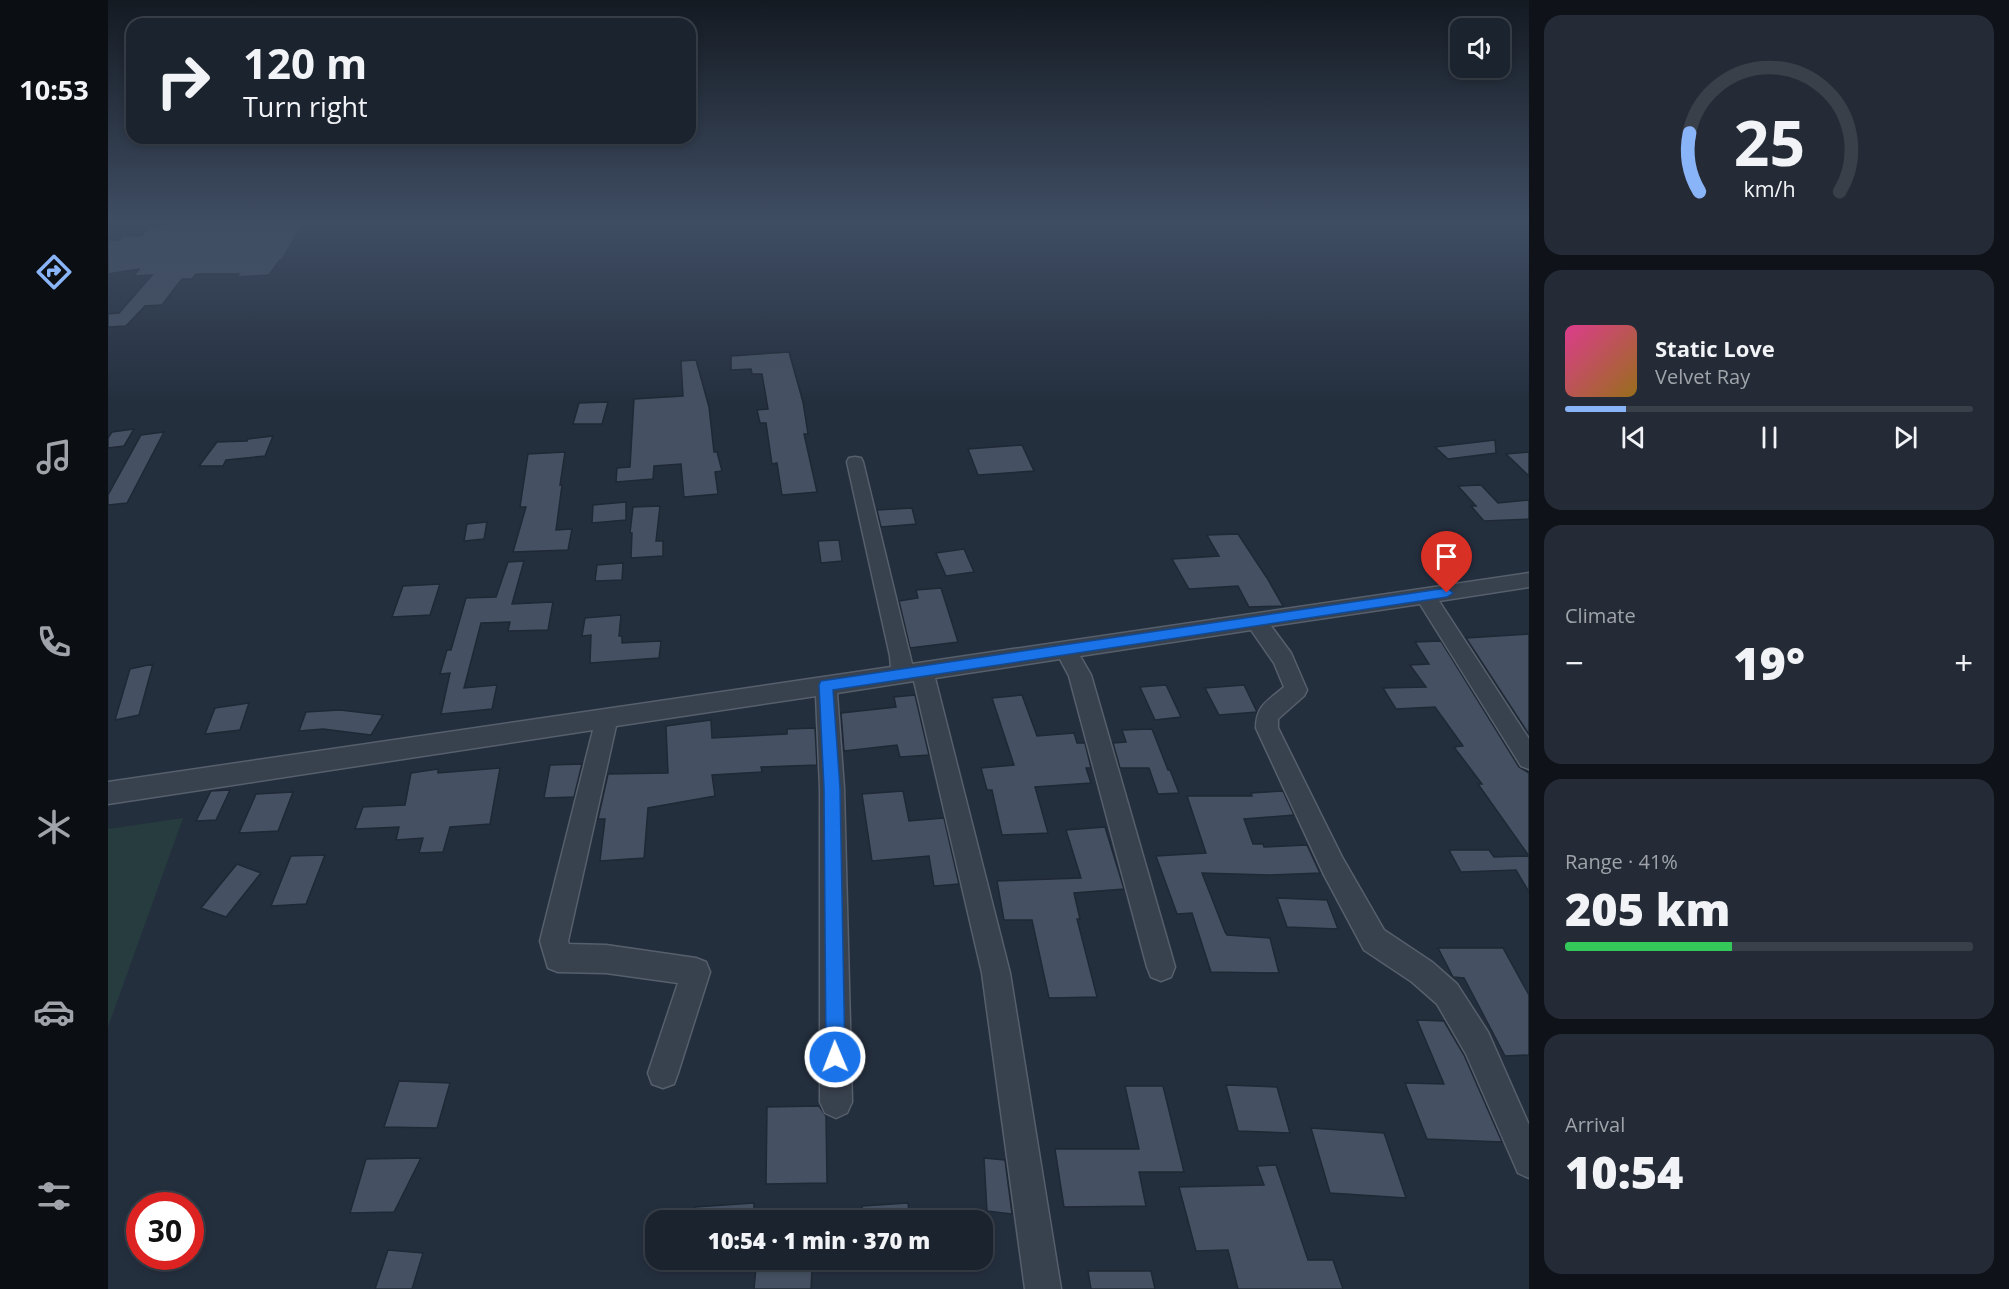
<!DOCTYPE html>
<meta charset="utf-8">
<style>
:root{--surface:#1b232e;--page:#242b36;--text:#f1f3f6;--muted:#a0a4aa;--line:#39404a;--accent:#8ab4f8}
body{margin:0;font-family:"Open Sans",sans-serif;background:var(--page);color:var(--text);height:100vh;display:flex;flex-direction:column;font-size:22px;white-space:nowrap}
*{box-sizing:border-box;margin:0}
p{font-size:20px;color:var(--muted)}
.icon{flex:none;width:33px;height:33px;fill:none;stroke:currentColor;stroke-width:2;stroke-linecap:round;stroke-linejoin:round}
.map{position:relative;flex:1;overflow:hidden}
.panel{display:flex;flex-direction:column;gap:15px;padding:15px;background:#0f1319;width:480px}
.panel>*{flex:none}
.banner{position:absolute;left:18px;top:18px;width:570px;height:126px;border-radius:18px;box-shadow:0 3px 9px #0003,0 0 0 2px var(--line);background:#1b232e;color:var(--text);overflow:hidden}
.fabs{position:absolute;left:1342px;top:18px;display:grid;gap:12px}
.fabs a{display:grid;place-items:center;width:60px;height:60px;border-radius:12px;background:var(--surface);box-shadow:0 3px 9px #0003,0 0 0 2px var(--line);font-size:30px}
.speed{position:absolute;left:18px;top:1192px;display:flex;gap:12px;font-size:30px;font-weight:700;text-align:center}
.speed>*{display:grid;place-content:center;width:78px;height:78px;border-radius:50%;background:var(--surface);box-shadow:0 3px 9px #0003,0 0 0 2px var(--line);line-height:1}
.speed .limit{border:9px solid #d22;background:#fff;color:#111}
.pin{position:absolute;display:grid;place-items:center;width:51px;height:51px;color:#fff;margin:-62px -26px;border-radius:50% 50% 50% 0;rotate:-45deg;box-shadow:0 0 6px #0007}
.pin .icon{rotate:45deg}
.me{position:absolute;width:66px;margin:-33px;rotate:359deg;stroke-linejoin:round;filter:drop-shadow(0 0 4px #0008)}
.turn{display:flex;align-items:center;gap:21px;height:126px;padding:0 18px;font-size:27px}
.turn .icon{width:78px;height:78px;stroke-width:2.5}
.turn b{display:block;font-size:42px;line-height:51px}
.big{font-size:45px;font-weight:800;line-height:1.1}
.panel .tile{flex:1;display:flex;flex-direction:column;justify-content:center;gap:9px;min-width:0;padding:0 21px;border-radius:18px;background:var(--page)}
.panel .dial{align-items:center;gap:0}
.dial svg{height:156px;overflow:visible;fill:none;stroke:var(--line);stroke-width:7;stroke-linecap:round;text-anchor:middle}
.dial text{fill:var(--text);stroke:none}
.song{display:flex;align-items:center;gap:18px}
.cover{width:72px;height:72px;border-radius:9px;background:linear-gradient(135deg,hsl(330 70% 55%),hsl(40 70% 35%))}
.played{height:6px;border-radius:3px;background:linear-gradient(90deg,var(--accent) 15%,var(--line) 15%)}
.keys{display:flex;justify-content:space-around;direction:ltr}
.heat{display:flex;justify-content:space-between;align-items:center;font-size:33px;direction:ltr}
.charge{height:9px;border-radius:4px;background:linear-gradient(90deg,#34c759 41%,var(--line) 0)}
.trip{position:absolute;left:537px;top:1210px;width:348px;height:60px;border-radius:18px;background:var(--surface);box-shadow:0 3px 9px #0003,0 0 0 2px var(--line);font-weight:800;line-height:60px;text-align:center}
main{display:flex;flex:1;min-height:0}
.tabs{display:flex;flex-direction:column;width:108px;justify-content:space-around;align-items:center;background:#0b0e12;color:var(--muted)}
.tabs .icon{width:42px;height:42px}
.tabs .current{color:var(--accent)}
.tabs b{font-size:27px;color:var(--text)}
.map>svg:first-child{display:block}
.green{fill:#263c3f}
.building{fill:#455162;stroke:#1f2835;stroke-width:1.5}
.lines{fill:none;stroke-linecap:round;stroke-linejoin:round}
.minor-casing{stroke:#565f6c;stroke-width:3}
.minor{fill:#38414e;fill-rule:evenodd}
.route{fill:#1a73e8;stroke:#114b97;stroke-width:1.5}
</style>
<main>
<nav class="tabs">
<b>10:53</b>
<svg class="icon current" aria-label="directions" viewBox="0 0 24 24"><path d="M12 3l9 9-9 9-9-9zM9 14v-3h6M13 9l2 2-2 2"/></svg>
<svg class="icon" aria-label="music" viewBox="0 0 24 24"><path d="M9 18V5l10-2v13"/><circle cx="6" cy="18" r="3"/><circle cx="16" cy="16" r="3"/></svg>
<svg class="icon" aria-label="phone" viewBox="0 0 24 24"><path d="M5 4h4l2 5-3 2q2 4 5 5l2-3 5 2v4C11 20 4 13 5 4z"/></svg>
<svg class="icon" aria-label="climate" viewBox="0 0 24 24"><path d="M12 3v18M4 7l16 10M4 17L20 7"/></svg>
<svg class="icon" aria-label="car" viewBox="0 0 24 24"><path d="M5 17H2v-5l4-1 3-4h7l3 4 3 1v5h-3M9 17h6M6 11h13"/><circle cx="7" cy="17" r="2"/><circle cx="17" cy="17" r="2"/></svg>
<svg class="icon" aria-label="filters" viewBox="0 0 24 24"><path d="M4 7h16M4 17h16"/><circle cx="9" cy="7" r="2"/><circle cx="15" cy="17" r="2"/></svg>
</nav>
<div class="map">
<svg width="1421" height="1289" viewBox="0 0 1421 1289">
<rect width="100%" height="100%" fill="#242f3e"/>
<path class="green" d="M75,818L0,1027V829Z"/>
<path class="building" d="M64,223H195L174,260H172L161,275L128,277L131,274H88L84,279H74L54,305L37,306L18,326L0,327V314L11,313L44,275L26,276L31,269L0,274V240H11L14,236H33L39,228L61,226Z
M681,352L695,402L700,434H696L709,492L674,495L669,463L664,464L658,423H652L649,410L660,409L654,374H644L643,369L623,370V356Z
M588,360L601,407L606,452H609L614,471L607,472L610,494L576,497L573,464L546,466L545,479L508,482L509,468L522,467L526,399L575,396L573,361Z
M500,402L494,424H465L471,403Z
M26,429L16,446L0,448V438L4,432Z
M56,432L19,503L0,505V495L33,435Z
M165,436L157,456L118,460L115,466H91L109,442L139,441L140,439Z
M1387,440L1388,453L1340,459L1327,447Z
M914,445L926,471L870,475L860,449Z
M457,452L452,485H454L448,530L464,529L460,550L405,552L418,507H412L420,454Z
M1421,452V476L1398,454Z
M1373,485L1390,503L1421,500V519L1376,521L1363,506H1368L1350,486Z
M518,502V520L484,523L485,505Z
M552,506L548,541H555V556L523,558L524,533H522L525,507Z
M804,508L808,524L773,527L769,510Z
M379,522L376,539L356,541L359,524Z
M1130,534L1159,578L1175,606L1141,607L1130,586L1081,589L1064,559L1111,556L1099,535Z
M731,540L734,561L713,563L710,541Z
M856,549L866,572L838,576L828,553Z
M416,561L404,604L445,602L440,630L400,631L402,622L373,623L356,688L389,685L384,709L333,714L342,673L332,674L339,650H343L358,598L388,597L400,562Z
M515,563L514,580L487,581L489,565Z
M332,584L322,615L284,617L295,586Z
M833,588L850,642L802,648L791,601L810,598L808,590Z
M513,615L511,636H514V643L553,641L551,658L482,663L483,635L474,636L477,618Z
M1421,634V733H1420L1358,638Z
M1333,641L1411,767L1421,773V856L1370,784H1374L1346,747L1355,746L1327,707L1288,709L1275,688L1318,687L1302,665L1321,664L1307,642Z
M45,664L31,715L7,720L22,669Z
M1058,685L1073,717L1047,720L1032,687Z
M1136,685L1149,712L1111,715L1097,688Z
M807,695L821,755L792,757L789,745L736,751L733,713L788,707L786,697Z
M914,695L929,736L966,733L969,743H977L983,768H978L983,783L927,787L940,833L894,835L884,790H879L873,768L906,765L884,698Z
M141,703L132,730L97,734L107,708Z
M232,710L275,715L263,735L215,729L191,731L198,712Z
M603,720L604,738L679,734V729L707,728L709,765L653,767L654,772L604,775L607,796L540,808L536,858L492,861L497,819H490L500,774L560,773L558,726Z
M1044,729L1060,770H1062L1071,793L1050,794L1041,768H1012L1005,743L1018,742L1014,730Z
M474,764L466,797L436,798L442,765Z
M392,768L382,824L342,827L335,852L311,853L315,838L288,840L291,827L247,829L255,807L297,805L303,773L330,769V773Z
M122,790L108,820L88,821L103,791Z
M795,791L801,821L836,818L851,884L826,886L821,856L764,861L754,794Z
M1175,791L1186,815L1136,819L1145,844H1155L1156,847L1199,845L1212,873L1161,875L1094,873L1117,932L1119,935L1162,938L1171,973L1103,972L1084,913L1069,914L1048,856L1098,853L1079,796H1144L1143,793Z
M185,792L170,831L131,833L148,794Z
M997,827L1016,889L966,893L972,919H969L989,997L941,998L924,920H896L889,881L973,878L958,830Z
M1341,850H1381L1386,857L1421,856V892L1408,870L1353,872Z
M217,855L198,904L163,906L183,856Z
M129,864L153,873L118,917L93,908Z
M1169,898L1219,900L1230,929L1179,927Z
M1330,948H1395L1421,995V1055L1397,1056L1356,978L1345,977Z
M1309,1020L1336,1021L1356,1055L1394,1142L1319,1139L1297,1083L1336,1084Z
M291,1081L342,1083L329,1128L276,1127Z
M1118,1085L1169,1087L1182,1133L1130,1131Z
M1017,1086H1055L1076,1172H1031L1038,1206L956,1207L947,1149H1031Z
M711,1106L718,1116L719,1183L658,1184L659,1107Z
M1203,1128L1276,1133L1298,1198L1222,1193Z
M313,1158L286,1212L242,1213L258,1159Z
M876,1158L897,1160L904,1214L879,1211Z
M1168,1165L1200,1260H1225L1235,1289H1130L1120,1250L1088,1251L1071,1187L1156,1185L1149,1166Z
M646,1203V1221H587V1207Z
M800,1203L802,1221H755L754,1206Z
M280,1250L315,1253L304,1289H267Z
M648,1267L704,1269L703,1289H646Z
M980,1271H1043L1047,1289H983Z"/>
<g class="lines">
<g class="minor-casing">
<path id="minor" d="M747,457L753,458L755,462L804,664L1421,573V587L1331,601L1421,739V769L1413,766L1312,604L1163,626L1183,653L1199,690L1196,696L1170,719V728L1234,857L1276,930L1324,962L1349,984L1380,1032L1421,1125V1178L1410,1173L1358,1054L1329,1004L1304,982L1256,950L1216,875L1148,728C1148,705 1160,701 1176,687L1166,663L1143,630L972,656L983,675L1067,967L1063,977L1053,981L1043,977L1039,967L961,676L952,659L827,678L902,973L953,1289H917L874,973L806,681L729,693L736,788L744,1102L739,1113L728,1118L717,1113L712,1102V788L708,696L508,726L460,941L461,944L498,945L588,958L598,962L602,972L570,1073L566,1084L555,1088L544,1084L540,1073L570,983L498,973L450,972L440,968L432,941L485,730L0,804V782L783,667L782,656L739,462L741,458Z"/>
</g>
<use href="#minor" class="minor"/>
</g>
<linearGradient id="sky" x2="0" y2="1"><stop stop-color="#141a22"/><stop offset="0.55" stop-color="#3f4d63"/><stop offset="1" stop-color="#3f4d63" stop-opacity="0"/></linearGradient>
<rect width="1421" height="403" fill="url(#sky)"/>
<path class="route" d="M1339,588L1345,593L1339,597L725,690L732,788L737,1057L734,1064L727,1067L720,1064L718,1057L716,788L711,685L713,681Z"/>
</svg>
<div class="fabs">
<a><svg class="icon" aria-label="sound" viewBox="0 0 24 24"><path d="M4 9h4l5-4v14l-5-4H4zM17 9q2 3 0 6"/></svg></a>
</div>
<div class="speed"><div class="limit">30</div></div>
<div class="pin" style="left:1339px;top:593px;background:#d93025"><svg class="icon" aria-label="arrive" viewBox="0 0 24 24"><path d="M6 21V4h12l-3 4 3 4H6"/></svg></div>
<svg class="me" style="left:727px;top:1057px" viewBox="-20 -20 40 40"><circle r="17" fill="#1a73e8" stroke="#fff" stroke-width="3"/><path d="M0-11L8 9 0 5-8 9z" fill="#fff"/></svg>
<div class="trip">10:54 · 1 min · 370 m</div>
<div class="banner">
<div class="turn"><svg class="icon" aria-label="right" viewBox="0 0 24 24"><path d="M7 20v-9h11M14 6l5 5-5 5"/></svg><div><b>120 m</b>Turn right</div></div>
</div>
</div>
<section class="panel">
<div class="tile dial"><svg viewBox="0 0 100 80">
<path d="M14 69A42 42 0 1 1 86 69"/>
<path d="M14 69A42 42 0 0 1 9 39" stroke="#8ab4f8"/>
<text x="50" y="56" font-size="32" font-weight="700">25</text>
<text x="50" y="72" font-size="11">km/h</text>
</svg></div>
<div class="tile">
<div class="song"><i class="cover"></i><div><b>Static Love</b><p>Velvet Ray</p></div></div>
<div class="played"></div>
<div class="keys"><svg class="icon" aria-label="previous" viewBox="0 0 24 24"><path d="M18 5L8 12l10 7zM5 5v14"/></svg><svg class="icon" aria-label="pause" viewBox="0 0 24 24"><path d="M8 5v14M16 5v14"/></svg><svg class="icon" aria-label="next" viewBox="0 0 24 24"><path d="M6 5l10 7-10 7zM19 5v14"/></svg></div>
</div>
<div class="tile"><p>Climate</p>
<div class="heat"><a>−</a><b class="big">19°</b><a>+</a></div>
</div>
<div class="tile"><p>Range · 41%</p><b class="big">205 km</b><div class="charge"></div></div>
<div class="tile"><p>Arrival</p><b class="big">10:54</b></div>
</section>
</main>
